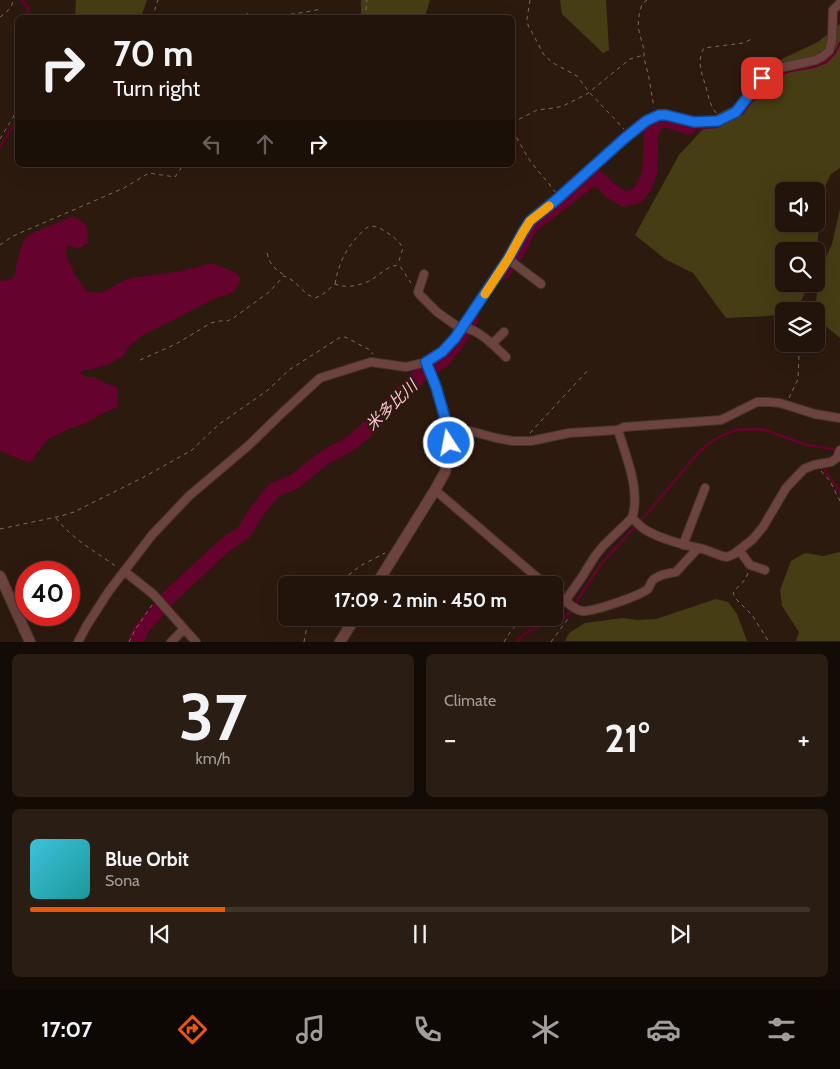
<!DOCTYPE html>
<meta charset="utf-8">
<style>
:root{--surface:#22140b;--page:#2a1d14;--text:#f1f3f6;--muted:#a29e9d;--line:#3f332c;--accent:#ea580c}
body{margin:0;font-family:Cabin,"Noto Sans JP",sans-serif;background:var(--page);color:var(--text);height:100vh;display:flex;flex-direction:column;font-size:19px;white-space:nowrap}
*{box-sizing:border-box;margin:0}
p{font-size:16px;color:var(--muted)}
.icon{flex:none;width:28px;height:28px;fill:none;stroke:currentColor;stroke-width:2;stroke-linecap:round;stroke-linejoin:round}
.map{position:relative;height:642px;overflow:hidden}
.panel{display:flex;flex-direction:column;gap:12px;padding:12px;background:#130b06;flex:1}
.panel>*{flex:none}
.hud{position:absolute;left:15px;top:15px;width:500px;height:152px;border-radius:8px;box-shadow:0 5px 20px #0002,0 0 0 1px var(--line);background:#22140b;color:var(--text);overflow:hidden}
.tools{position:absolute;left:775px;top:182px;display:grid;gap:10px}
.tools a{display:grid;place-items:center;width:50px;height:50px;border-radius:8px;background:var(--surface);box-shadow:0 5px 20px #0002,0 0 0 1px var(--line);font-size:25px}
.speed{position:absolute;left:15px;top:561px;display:flex;gap:10px;font-size:25px;font-weight:700;text-align:center}
.speed>*{display:grid;place-content:center;width:65px;height:65px;border-radius:50%;background:var(--surface);box-shadow:0 5px 20px #0002,0 0 0 1px var(--line);line-height:1}
.speed .limit{border:8px solid #d22;background:#fff;color:#111}
.pin{position:absolute;display:grid;place-items:center;width:42px;height:42px;color:#fff;margin:-21px;border-radius:10px;box-shadow:0 2px 8px #0006}
.me{position:absolute;width:55px;margin:-28px;rotate:349deg;stroke-linejoin:round;filter:drop-shadow(0 0 4px #0008)}
.turn{display:flex;align-items:center;gap:18px;height:105px;padding:0 15px;font-size:22px}
.turn .icon{width:65px;height:65px;stroke-width:2.5}
.turn b{display:block;font-size:35px;line-height:42px}
.lanes{display:flex;align-items:center;height:48px;padding:0 15px;background:#0003;justify-content:center;gap:25px;direction:ltr}
.lanes .off{opacity:.35}
.big{font-size:38px;font-weight:700;line-height:1.1}
.panel .widget{flex:1;display:flex;flex-direction:column;justify-content:center;gap:8px;min-width:0;padding:0 18px;border-radius:8px;background:var(--page)}
.panel .dial{align-items:center;gap:0}
.dial b{font-size:65px;line-height:1}
.song{display:flex;align-items:center;gap:15px}
.cover{width:60px;height:60px;border-radius:8px;background:linear-gradient(135deg,hsl(190 70% 55%),hsl(180 70% 35%))}
.played{height:5px;border-radius:2px;background:linear-gradient(90deg,var(--accent) 25%,var(--line) 25%)}
.keys{display:flex;justify-content:space-around;direction:ltr}
.heat{display:flex;justify-content:space-between;align-items:center;font-size:28px;direction:ltr}
.panel .tiles{flex:1;display:grid;gap:12px;grid-template-columns:1fr 1fr}
.widget:last-child{grid-column:span 2}
.trip{position:absolute;left:278px;top:576px;width:285px;height:50px;border-radius:8px;background:var(--surface);box-shadow:0 5px 20px #0002,0 0 0 1px var(--line);font-weight:700;line-height:50px;text-align:center}
.dock{display:flex;height:80px;justify-content:space-around;align-items:center;background:#0e0804;color:var(--muted)}
.dock .icon{width:35px;height:35px}
.dock .active{color:var(--accent)}
.dock b{font-size:22px;color:var(--text)}
.map>svg:first-child{display:block}
.green{fill:#473d14;fill-rule:evenodd}
.water{fill:#65022d}
.lines{fill:none;stroke-linecap:round;stroke-linejoin:round}
.stream{stroke:#65022d;stroke-width:2.5}
.river{stroke:#65022d;stroke-width:15}
.minor-casing{stroke:#48352b;stroke-width:10}
.tertiary-casing{stroke:#48352b;stroke-width:12}
.path{stroke:#7c6b62;stroke-width:1;stroke-dasharray:4 4;stroke-linecap:butt}
.minor{stroke:#6c433e;stroke-width:8}
.tertiary{stroke:#6c433e;stroke-width:10}
.route-casing{stroke:#114b97;stroke-width:12}
.route{stroke:#1a73e8;stroke-width:9}
.slow{stroke:#f59e0b;stroke-width:9}
.labels{text-anchor:middle;stroke-width:5;stroke-linejoin:round;paint-order:stroke}
.water-label{font-size:16px;font-style:italic;fill:#fac3cf;stroke:#2d1a0f}
</style>
<div class="map">
<svg width="840" height="642" viewBox="0 0 840 642">
<rect width="100%" height="100%" fill="#2d1a0f"/>
<path class="green" d="M76,0H147L141,17L81,18L75,17Z
M361,0H430L425,17L361,18Z
M560,0H606L609,50L603,53L562,14Z
M840,24V168L831,174L822,192L818,238L816,251H784V284H809L797,310L784,311V313L769,316L726,318L693,273L665,259L635,235L679,155L717,114L749,98L763,68L818,42ZM784,191H816V224H784Z
M840,209V338L816,318V311H814L822,266L832,244Z
M840,552V641H796L799,632L782,606L780,590L791,561L805,553L823,556Z
M716,599L728,602L737,614L747,641H565L569,633L585,623L623,618L637,620L656,619Z"/>
<path class="water" d="M73,216C88,224 88,227 88,243L80,248L67,246L66,255L75,275L86,291C109,297 109,285 128,279C138,276 149,276 159,274C178,272 194,269 212,263L236,273L241,279L234,292L213,299L181,316L143,335L129,346L122,357L105,366L88,370H83L81,374L87,377H94L107,384L118,387L117,407L102,414L86,423L71,428L47,440L30,463L4,453L0,450V279L3,281L12,279L15,274L17,262L24,240L31,234Z"/>
<g class="lines">
<path class="stream" d="M21,0L29,8L26,18
M689,127L700,128L717,127L742,114L751,102L776,76L790,71L814,67L826,62L835,53L840,43
M0,147L18,118
M830,466L827,467L825,471L840,492
M517,642C531,622 553,629 569,613L601,564L644,517L699,452L712,441L730,432L737,430L756,429L765,430L807,445L839,450"/>
<path class="river" d="M503,272L520,247L525,235L531,226L595,176L611,191L624,199L637,196L645,185L650,170L651,133L657,122L664,119L689,127
M136,642L140,631L169,597L225,545L244,532L257,511L274,490L294,482L324,458L348,445L361,435L373,424L410,385L425,371L443,360L455,345L471,320"/>
<g class="minor-casing">
<path id="minor" d="M508,259L541,284
M424,274L418,292L420,295L437,312L461,329
M463,327C481,331 493,345 506,357
M492,344L504,332
M426,362L436,387L444,419
M449,432L470,431L496,438L513,441H531L569,433L618,430L624,427L721,420L757,402H769L780,403L815,414L840,418
M435,490L546,585
M632,518C636,522 640,526 644,529C660,539 680,544 698,548
M683,545L705,488
M739,550L750,565L765,570
M124,571L153,594L196,642
M554,591C562,598 572,609 582,611C593,612 639,596 648,589C650,586 651,581 654,579C659,575 669,573 676,572L698,548L703,549L722,556L727,557L734,554L753,539L763,527L786,488L804,469L814,465L831,462L837,458L840,450
M565,601L582,577L595,556L603,546L632,518C641,490 626,457 618,430
M78,642L87,625L109,591L152,535L189,496L248,446L283,412L320,378L371,362L406,367L426,362L442,352L455,338L502,270L523,231L530,221L556,200L625,138L646,121L655,116L666,115L694,122L717,121L735,112L762,78L769,72L780,68L816,60L823,56L829,51L832,40L833,10L840,3
M171,642L184,629"/>
</g>
<g class="tertiary-casing">
<path id="tertiary" d="M0,576L30,642
M376,585L435,490L445,472L449,454V432L444,419
M340,642L355,618"/>
</g>
<path class="path" d="M530,0L527,19L528,25L544,55L553,63L577,76L589,92L624,129
M647,0L642,4L639,15L638,27L644,50V58L649,78L654,108
M247,13L250,18
M0,17C6,13 13,7 13,0
M152,18L158,0
M275,18C290,13 306,13 320,9
M365,18L367,0
M716,113C710,105 708,96 706,87C702,74 696,61 704,48L743,43L754,38
M512,123L537,110L554,108L563,106L587,94L630,59L644,55
M512,131C519,140 523,150 529,159C537,171 547,180 555,192
M0,139L15,114L18,108
M0,245L13,236L124,188L149,173L175,177L183,165
M267,253C270,265 274,268 284,275
M335,284C338,265 346,248 359,235C362,232 365,228 368,227C373,224 382,229 386,232C394,237 398,240 403,248L398,264
M140,360L176,344L211,323L220,321H227L232,319L269,292L284,276C297,280 302,294 315,298L322,295L335,284C346,289 362,285 371,280C380,275 390,263 400,266L411,283
M789,398L798,379L799,356L803,344
M530,433L589,369
M821,471L830,481L840,501
M56,518C72,539 96,552 117,567
M0,529L61,516L74,512L144,477L192,450L218,425L268,390L289,370L339,338L345,337L370,350L373,354
M748,573C745,582 738,586 733,593L736,599L752,615L769,642
M336,585L360,566L385,553
M129,642L135,630L152,605
M304,642L306,631L310,618
M504,642C510,631 516,624 526,618
M551,642L570,616"/>
<use href="#minor" class="minor"/>
<use href="#tertiary" class="tertiary"/>
</g>
<g class="lines">
<g class="route-casing">
<path id="route" d="M449,443V432L436,387L426,362L442,352L455,338L508,259L523,232L530,221L556,200L625,138L646,121L659,115H666L694,122L718,121L736,112L762,78"/>
</g>
<use href="#route" class="route"/>
<path class="slow" d="M485,294L508,259L523,232L530,221L549,206"/>
</g>
<g class="labels">
<g class="water-label">
<text transform="translate(391 405) rotate(-44)" y="6">米多比川</text>
</g>
</g>
</svg>
<div class="tools">
<a><svg class="icon" aria-label="sound" viewBox="0 0 24 24"><path d="M4 9h4l5-4v14l-5-4H4zM17 9q2 3 0 6"/></svg></a>
<a><svg class="icon" aria-label="search" viewBox="0 0 24 24"><circle cx="10" cy="10" r="6"/><path d="M15 15l6 6"/></svg></a>
<a><svg class="icon" aria-label="layers" viewBox="0 0 24 24"><path d="M12 4l9 5-9 5-9-5zM3 14l9 5 9-5"/></svg></a>
</div>
<div class="speed"><div class="limit">40</div></div>
<div class="pin" style="left:762px;top:78px;background:#d93025"><svg class="icon" aria-label="arrive" viewBox="0 0 24 24"><path d="M6 21V4h12l-3 4 3 4H6"/></svg></div>
<svg class="me" style="left:449px;top:443px" viewBox="-20 -20 40 40"><circle r="17" fill="#1a73e8" stroke="#fff" stroke-width="3"/><path d="M0-11L8 9 0 5-8 9z" fill="#fff"/></svg>
<div class="trip">17:09 · 2 min · 450 m</div>
<div class="hud">
<div class="turn"><svg class="icon" aria-label="right" viewBox="0 0 24 24"><path d="M7 20v-9h11M14 6l5 5-5 5"/></svg><div><b>70 m</b>Turn right</div></div>
<div class="lanes"><svg class="icon off" aria-label="left" viewBox="0 0 24 24"><path d="M17 20v-9H6M10 6l-5 5 5 5"/></svg><svg class="icon off" aria-label="ahead" viewBox="0 0 24 24"><path d="M12 20V5M6 11l6-6 6 6"/></svg><svg class="icon" aria-label="right" viewBox="0 0 24 24"><path d="M7 20v-9h11M14 6l5 5-5 5"/></svg></div>
</div>
</div>
<section class="panel">
<div class="tiles">
<div class="widget dial"><b>37</b><p>km/h</p></div>
<div class="widget"><p>Climate</p>
<div class="heat"><a>−</a><b class="big">21°</b><a>+</a></div>
</div>
<div class="widget">
<div class="song"><i class="cover"></i><div><b>Blue Orbit</b><p>Sona</p></div></div>
<div class="played"></div>
<div class="keys"><svg class="icon" aria-label="previous" viewBox="0 0 24 24"><path d="M18 5L8 12l10 7zM5 5v14"/></svg><svg class="icon" aria-label="pause" viewBox="0 0 24 24"><path d="M8 5v14M16 5v14"/></svg><svg class="icon" aria-label="next" viewBox="0 0 24 24"><path d="M6 5l10 7-10 7zM19 5v14"/></svg></div>
</div>
</div>
</section>
<nav class="dock">
<b>17:07</b>
<svg class="icon active" aria-label="directions" viewBox="0 0 24 24"><path d="M12 3l9 9-9 9-9-9zM9 14v-3h6M13 9l2 2-2 2"/></svg>
<svg class="icon" aria-label="music" viewBox="0 0 24 24"><path d="M9 18V5l10-2v13"/><circle cx="6" cy="18" r="3"/><circle cx="16" cy="16" r="3"/></svg>
<svg class="icon" aria-label="phone" viewBox="0 0 24 24"><path d="M5 4h4l2 5-3 2q2 4 5 5l2-3 5 2v4C11 20 4 13 5 4z"/></svg>
<svg class="icon" aria-label="climate" viewBox="0 0 24 24"><path d="M12 3v18M4 7l16 10M4 17L20 7"/></svg>
<svg class="icon" aria-label="car" viewBox="0 0 24 24"><path d="M5 17H2v-5l4-1 3-4h7l3 4 3 1v5h-3M9 17h6M6 11h13"/><circle cx="7" cy="17" r="2"/><circle cx="17" cy="17" r="2"/></svg>
<svg class="icon" aria-label="filters" viewBox="0 0 24 24"><path d="M4 7h16M4 17h16"/><circle cx="9" cy="7" r="2"/><circle cx="15" cy="17" r="2"/></svg>
</nav>
